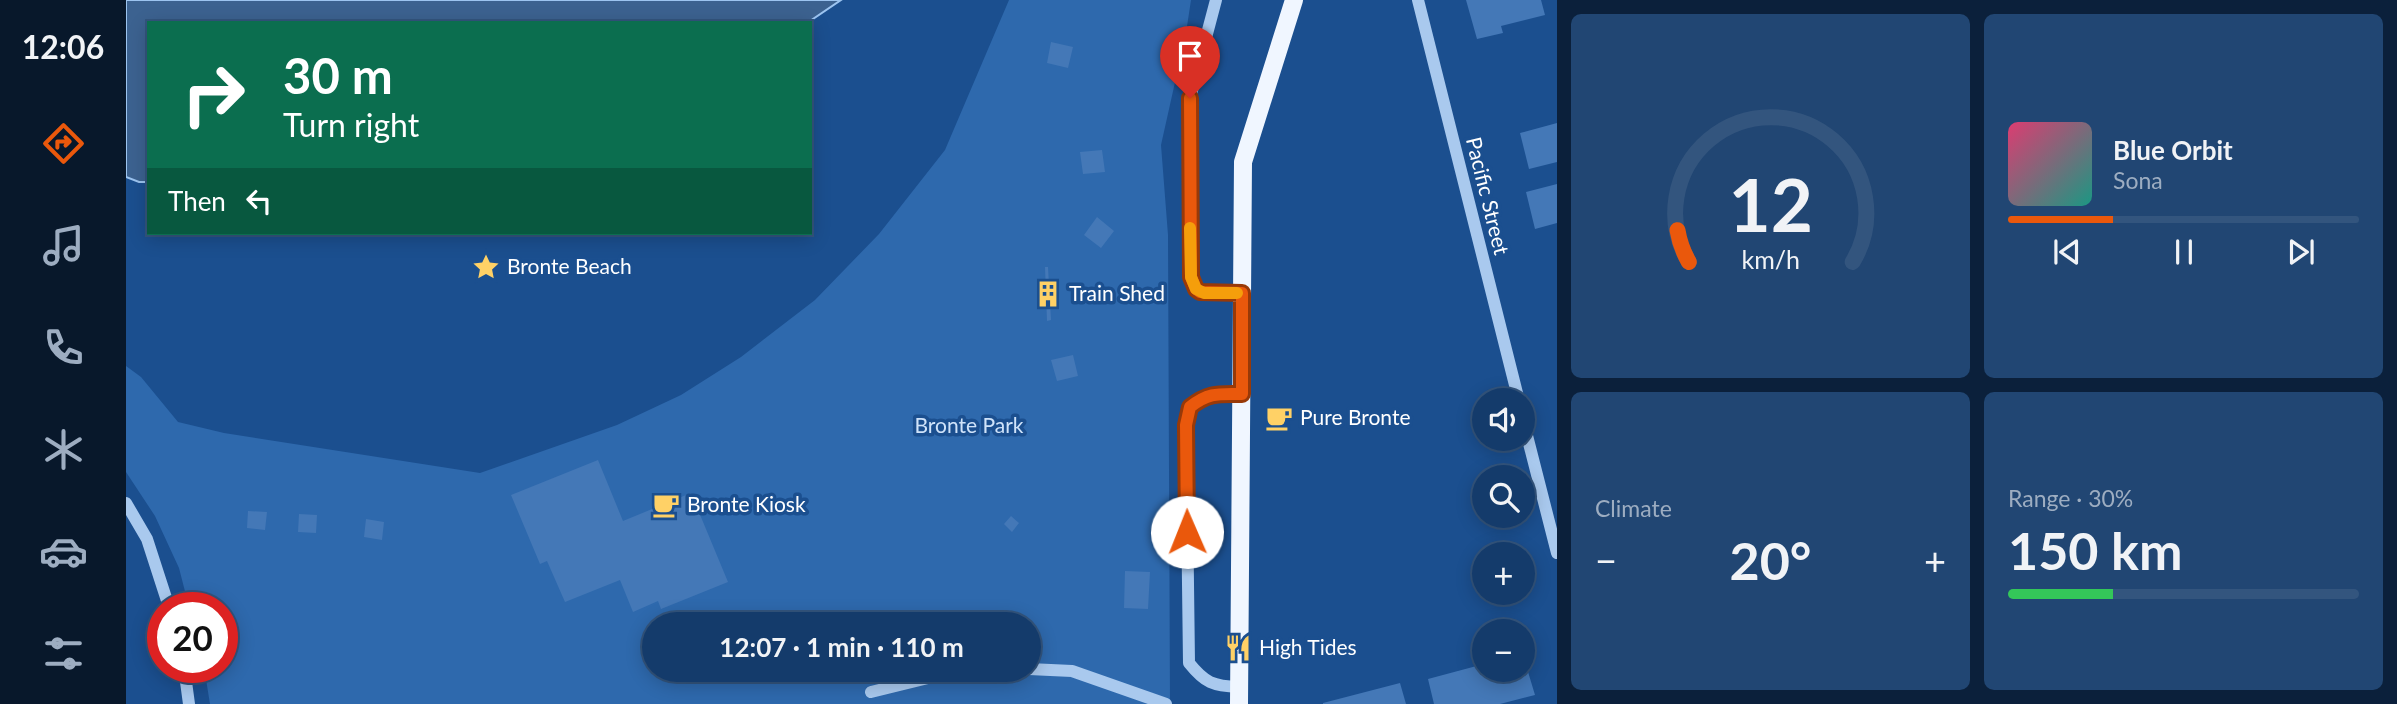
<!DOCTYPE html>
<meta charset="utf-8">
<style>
:root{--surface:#143b6b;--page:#214673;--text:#f1f3f6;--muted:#9dadc1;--line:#33557e;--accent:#ea580c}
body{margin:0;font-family:Lato,sans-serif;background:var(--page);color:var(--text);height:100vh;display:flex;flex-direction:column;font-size:26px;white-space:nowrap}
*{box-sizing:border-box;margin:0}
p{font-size:23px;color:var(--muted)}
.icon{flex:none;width:38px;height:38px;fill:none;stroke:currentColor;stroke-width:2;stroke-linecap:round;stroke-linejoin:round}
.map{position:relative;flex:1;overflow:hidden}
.sheet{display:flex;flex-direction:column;gap:14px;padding:14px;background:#0b203b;width:840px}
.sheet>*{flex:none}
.guide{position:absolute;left:21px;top:21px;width:665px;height:214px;border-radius:0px;box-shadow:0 4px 18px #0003,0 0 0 2px var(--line);background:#0b6e4f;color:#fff;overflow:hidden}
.buttons{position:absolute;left:1346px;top:388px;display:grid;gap:14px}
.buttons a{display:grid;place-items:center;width:63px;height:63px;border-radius:50%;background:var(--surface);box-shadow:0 4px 18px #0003,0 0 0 2px var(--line);font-size:35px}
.speed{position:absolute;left:21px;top:592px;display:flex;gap:14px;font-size:35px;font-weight:700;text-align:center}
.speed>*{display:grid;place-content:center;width:91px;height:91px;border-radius:50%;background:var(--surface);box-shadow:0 4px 18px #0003,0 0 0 2px var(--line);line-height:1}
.speed .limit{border:10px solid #d22;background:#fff;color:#111}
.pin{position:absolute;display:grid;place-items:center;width:60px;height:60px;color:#fff;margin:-72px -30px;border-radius:50% 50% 50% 0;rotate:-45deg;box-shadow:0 0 7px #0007}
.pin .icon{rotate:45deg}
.me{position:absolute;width:77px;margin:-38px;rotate:359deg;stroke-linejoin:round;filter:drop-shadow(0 0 5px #0008)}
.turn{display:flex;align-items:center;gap:24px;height:147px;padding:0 21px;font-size:32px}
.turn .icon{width:91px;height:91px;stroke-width:2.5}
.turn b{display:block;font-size:49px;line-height:60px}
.then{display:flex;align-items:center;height:66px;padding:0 21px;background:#0003;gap:14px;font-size:26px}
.big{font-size:52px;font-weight:700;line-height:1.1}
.sheet .widget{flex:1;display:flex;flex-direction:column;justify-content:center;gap:10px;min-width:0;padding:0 24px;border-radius:10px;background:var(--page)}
.sheet .dial{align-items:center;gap:0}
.dial svg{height:182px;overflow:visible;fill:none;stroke:var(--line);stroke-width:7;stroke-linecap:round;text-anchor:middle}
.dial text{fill:var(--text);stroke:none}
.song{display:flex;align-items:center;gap:21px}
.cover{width:84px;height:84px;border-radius:10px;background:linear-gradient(135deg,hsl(340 70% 55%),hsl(170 70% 35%))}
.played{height:7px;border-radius:4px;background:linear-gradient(90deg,var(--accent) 30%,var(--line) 30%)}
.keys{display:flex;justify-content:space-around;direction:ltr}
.heat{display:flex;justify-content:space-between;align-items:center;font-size:38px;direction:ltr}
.charge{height:10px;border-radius:5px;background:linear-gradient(90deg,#34c759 30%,var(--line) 0)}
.sheet .tiles{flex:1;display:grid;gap:14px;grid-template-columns:repeat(2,1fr)}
.trip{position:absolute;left:516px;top:612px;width:399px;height:70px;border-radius:35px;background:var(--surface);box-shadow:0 4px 18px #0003,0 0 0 2px var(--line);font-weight:700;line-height:70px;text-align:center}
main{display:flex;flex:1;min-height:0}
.tab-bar{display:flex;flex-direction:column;width:126px;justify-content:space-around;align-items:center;background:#08182b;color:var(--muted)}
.tab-bar .icon{width:49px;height:49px}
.tab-bar .active{color:var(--accent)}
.tab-bar b{font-size:32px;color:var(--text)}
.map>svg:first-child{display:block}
.green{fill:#2e69ad;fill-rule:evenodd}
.water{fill:#3c6290;stroke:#9cc4f0;stroke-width:2}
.building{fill:#4478b7}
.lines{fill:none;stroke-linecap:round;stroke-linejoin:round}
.minor{stroke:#a9c9ee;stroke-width:12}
.major{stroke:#f0f6ff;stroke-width:18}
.route-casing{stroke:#983908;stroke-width:18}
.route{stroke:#ea580c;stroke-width:12}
.slow{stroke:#f59e0b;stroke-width:12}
.labels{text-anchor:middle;stroke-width:7;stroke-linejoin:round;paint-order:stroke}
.street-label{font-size:21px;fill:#fff;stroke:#1b4f8f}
.poi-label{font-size:21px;fill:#fff;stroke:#1b4f8f;text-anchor:start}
.park-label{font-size:21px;fill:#cfe3fa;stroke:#1b4f8f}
</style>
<main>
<nav class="tab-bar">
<b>12:06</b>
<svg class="icon active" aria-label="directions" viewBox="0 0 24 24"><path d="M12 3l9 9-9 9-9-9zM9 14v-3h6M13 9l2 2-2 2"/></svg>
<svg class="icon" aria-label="music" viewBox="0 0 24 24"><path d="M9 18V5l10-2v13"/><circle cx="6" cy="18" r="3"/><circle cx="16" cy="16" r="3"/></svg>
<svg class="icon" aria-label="phone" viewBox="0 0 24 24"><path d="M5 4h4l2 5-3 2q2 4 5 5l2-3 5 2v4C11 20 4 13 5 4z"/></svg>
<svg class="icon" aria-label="climate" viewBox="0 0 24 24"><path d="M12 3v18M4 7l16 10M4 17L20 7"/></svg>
<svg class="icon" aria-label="car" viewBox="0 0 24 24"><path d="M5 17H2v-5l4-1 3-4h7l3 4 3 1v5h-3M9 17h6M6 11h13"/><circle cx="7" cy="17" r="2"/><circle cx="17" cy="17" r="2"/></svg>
<svg class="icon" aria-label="filters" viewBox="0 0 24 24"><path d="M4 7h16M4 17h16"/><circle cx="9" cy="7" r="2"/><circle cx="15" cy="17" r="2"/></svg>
</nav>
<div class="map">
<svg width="1431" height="704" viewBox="0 0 1431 704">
<rect width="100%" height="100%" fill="#1b4f8f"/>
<path class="green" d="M883,0H1065L1060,33L1035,145L1042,235L1044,704H84L78,667H96V607H63L53,568L29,516L0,472V366L15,377L52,422L98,433L354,473L491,425L555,395L615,357L689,300L753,234L819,150ZM528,625H903V670H528Z"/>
<path class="water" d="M0,0H715L681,23H23V182H13L0,177Z"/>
<path class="building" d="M1340,0H1415L1419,15L1375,26L1377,33L1351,39Z
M925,42L947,47L942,68L921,63Z
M1431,123V162L1403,169L1394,133Z
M976,150L979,172L957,174L954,152Z
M1431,184V223L1409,229L1400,192Z
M971,217L988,231L975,248L958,235Z
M919,267H922L925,320L921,321Z
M947,355L952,376L931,381L925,360Z
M472,460L497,521L565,493L602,582L535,609L532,601L507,612L494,580L439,602L421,561L414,564L385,495Z
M122,511L141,512L139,530L121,528Z
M173,514L191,515L190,533L172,532Z
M885,516L893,523L886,532L878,524Z
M240,519L258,522L256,540L238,537Z
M999,571L1024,572L1022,609L998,608Z
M528,626V657L518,630Z
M1396,652L1409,695L1374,704H1308L1302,679L1358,664V670H1396Z
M1274,683L1280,704H1197V703Z"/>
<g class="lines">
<path class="minor" d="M1090,0L1064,98L1065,277L1070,289L1074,292L1116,293
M1292,0L1393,401
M1396,416L1431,553
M0,503L21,539L43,607
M58,667L63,704
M903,669L946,671L1040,704
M1113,687C1087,686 1079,683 1063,663L1060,425L1064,406C1083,392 1093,394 1116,394
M745,692L802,678L869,670"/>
<path class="major" d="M1113,704L1117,162L1168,0"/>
</g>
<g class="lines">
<g class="route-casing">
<path id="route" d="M1061,532L1060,425L1064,407C1083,392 1093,394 1116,394V293L1074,292L1070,289L1065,277L1064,98"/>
</g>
<use href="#route" class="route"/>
<path class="slow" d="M1064,228L1065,277L1070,289L1078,293H1111"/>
</g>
<defs>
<g id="sight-bare" transform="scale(2.1)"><path d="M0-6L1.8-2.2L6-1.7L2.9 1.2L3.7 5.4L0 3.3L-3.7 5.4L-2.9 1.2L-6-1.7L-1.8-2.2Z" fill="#ffd166" stroke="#1b4f8f" stroke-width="2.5" paint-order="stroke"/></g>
<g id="building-bare" transform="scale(2.1)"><path d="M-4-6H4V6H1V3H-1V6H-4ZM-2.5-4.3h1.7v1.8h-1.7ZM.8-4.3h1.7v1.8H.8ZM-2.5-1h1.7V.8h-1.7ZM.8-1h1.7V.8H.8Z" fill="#ffd166" stroke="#1b4f8f" stroke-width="2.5" paint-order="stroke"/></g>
<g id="cafe-bare" transform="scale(2.1)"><path d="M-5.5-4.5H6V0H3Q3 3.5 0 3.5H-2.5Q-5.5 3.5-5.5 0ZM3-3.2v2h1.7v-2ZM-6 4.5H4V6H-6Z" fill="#ffd166" stroke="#1b4f8f" stroke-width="2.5" paint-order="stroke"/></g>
<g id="restaurant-bare" transform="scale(2.1)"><path d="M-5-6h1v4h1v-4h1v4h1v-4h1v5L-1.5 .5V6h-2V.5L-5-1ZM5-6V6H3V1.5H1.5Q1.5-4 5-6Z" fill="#ffd166" stroke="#1b4f8f" stroke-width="2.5" paint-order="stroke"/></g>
</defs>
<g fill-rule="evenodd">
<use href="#sight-bare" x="360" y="267"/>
<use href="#building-bare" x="922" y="294"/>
<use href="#cafe-bare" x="1153" y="418"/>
<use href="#cafe-bare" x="540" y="505"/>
<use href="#restaurant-bare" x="1112" y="648"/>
</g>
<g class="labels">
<g class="street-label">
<text transform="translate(1361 196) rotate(76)" y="7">Pacific Street</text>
</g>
<g class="poi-label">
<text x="381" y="274">Bronte Beach</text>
<text x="943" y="301">Train Shed</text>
<text x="1174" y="425">Pure Bronte</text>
<text x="561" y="512">Bronte Kiosk</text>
<text x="1133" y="655">High Tides</text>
</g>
<g class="park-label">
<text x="843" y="433">Bronte Park</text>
</g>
</g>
</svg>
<div class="buttons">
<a><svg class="icon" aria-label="sound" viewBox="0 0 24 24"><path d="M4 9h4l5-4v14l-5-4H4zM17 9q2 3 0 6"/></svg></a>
<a><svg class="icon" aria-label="search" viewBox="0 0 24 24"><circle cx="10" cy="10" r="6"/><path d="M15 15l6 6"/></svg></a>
<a>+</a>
<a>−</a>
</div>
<div class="speed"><div class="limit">20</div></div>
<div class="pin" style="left:1064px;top:98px;background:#d93025"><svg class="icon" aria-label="arrive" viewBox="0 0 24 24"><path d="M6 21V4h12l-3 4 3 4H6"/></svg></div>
<svg class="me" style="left:1061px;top:532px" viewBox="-20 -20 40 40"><circle r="19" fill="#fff"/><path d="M0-13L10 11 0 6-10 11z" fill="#ea580c"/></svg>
<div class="trip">12:07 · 1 min · 110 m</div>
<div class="guide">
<div class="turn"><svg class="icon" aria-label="right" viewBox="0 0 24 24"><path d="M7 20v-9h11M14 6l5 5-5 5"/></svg><div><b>30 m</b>Turn right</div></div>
<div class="then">Then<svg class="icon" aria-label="left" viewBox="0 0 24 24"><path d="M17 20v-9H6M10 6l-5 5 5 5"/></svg></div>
</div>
</div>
<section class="sheet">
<div class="tiles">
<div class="widget dial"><svg viewBox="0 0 100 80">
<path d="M14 69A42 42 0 1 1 86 69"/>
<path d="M14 69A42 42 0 0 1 9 55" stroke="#ea580c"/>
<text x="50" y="56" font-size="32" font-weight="700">12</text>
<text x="50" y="72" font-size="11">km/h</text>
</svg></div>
<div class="widget">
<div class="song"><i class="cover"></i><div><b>Blue Orbit</b><p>Sona</p></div></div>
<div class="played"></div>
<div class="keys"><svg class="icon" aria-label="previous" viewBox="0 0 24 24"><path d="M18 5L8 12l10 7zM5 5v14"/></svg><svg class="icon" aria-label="pause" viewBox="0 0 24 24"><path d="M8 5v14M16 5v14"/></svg><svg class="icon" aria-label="next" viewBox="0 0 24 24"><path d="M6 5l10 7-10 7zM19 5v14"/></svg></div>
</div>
<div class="widget"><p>Climate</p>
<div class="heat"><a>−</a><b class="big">20°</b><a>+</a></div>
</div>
<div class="widget"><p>Range · 30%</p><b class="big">150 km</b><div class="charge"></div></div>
</div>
</section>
</main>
